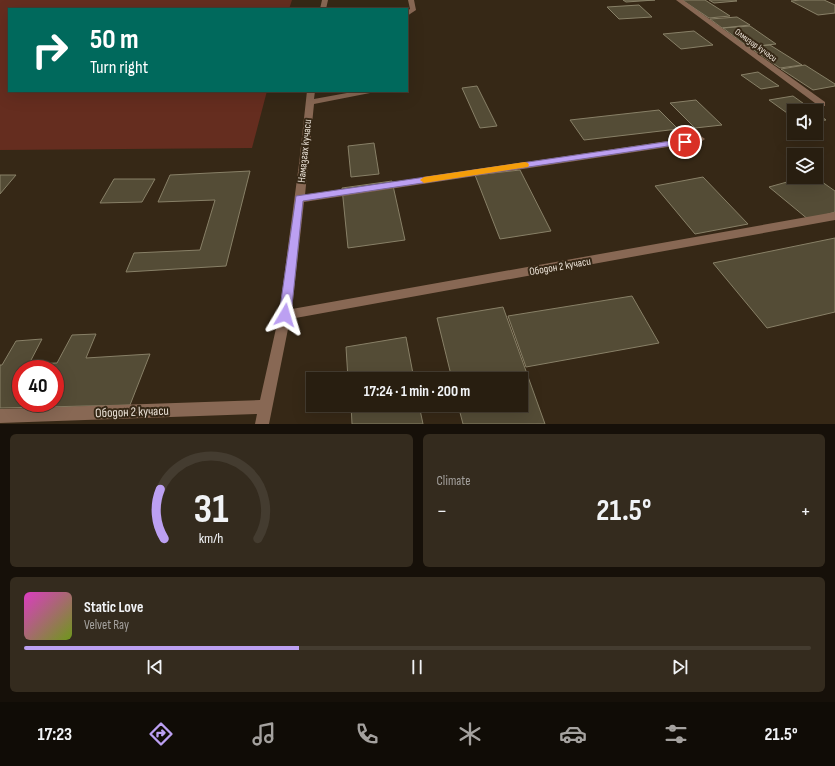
<!DOCTYPE html>
<meta charset="utf-8">
<style>
:root{--surface:#281e10;--page:#342b1e;--text:#f1f3f6;--muted:#a5a29f;--line:#443c30;--accent:#bca0f2}
body{margin:0;font-family:"Sofia Sans Condensed",sans-serif;background:var(--page);color:var(--text);height:100vh;display:flex;flex-direction:column;font-size:15px;white-space:nowrap}
*{box-sizing:border-box;margin:0}
p{font-size:13px;color:var(--muted)}
.icon{flex:none;width:22px;height:22px;fill:none;stroke:currentColor;stroke-width:2;stroke-linecap:round;stroke-linejoin:round}
.map{position:relative;height:424px;overflow:hidden}
.details{display:flex;flex-direction:column;gap:10px;padding:10px;background:#161009;flex:1}
.details>*{flex:none}
.banner{position:absolute;left:8px;top:8px;width:400px;height:84px;border-radius:0px;box-shadow:0 4px 16px #0002,0 0 0 1px var(--line);background:#00695c;color:#fff;overflow:hidden}
.controls{position:absolute;left:787px;top:104px;display:grid;gap:8px}
.controls a{display:grid;place-items:center;width:36px;height:36px;border-radius:0px;background:var(--surface);box-shadow:0 4px 16px #0002,0 0 0 1px var(--line);font-size:20px}
.speed{position:absolute;left:12px;top:360px;display:flex;gap:8px;font-size:20px;font-weight:700;text-align:center}
.speed>*{display:grid;place-content:center;width:52px;height:52px;border-radius:50%;background:var(--surface);box-shadow:0 4px 16px #0002,0 0 0 1px var(--line);line-height:1}
.speed .limit{border:6px solid #d22;background:#fff;color:#111}
.pin{position:absolute;display:grid;place-items:center;width:34px;height:34px;color:#fff;margin:-17px;border:2px solid #fff;border-radius:50%;box-shadow:0 1px 4px #0007}
.me{position:absolute;width:44px;margin:-22px;rotate:7deg;stroke-linejoin:round;filter:drop-shadow(0 0 3px #0008)}
.turn{display:flex;align-items:center;gap:14px;height:84px;padding:0 16px;font-size:18px}
.turn .icon{width:52px;height:52px;stroke-width:2.5}
.turn b{display:block;font-size:28px;line-height:34px}
.big{font-size:30px;font-weight:700;line-height:1.1}
.details .card{flex:1;display:flex;flex-direction:column;justify-content:center;gap:6px;min-width:0;padding:0 14px;border-radius:6px;background:var(--page)}
.details .dial{align-items:center;gap:0}
.dial svg{height:104px;overflow:visible;fill:none;stroke:var(--line);stroke-width:7;stroke-linecap:round;text-anchor:middle}
.dial text{fill:var(--text);stroke:none}
.song{display:flex;align-items:center;gap:12px}
.cover{width:48px;height:48px;border-radius:6px;background:linear-gradient(135deg,hsl(310 70% 55%),hsl(80 70% 35%))}
.played{height:4px;border-radius:2px;background:linear-gradient(90deg,var(--accent) 35%,var(--line) 35%)}
.keys{display:flex;justify-content:space-around;direction:ltr}
.heat{display:flex;justify-content:space-between;align-items:center;font-size:22px;direction:ltr}
.details .tiles{flex:1;display:grid;gap:10px;grid-template-columns:1fr 1fr}
.card:last-child{grid-column:span 2}
.trip{position:absolute;left:306px;top:372px;width:222px;height:40px;border-radius:0px;background:var(--surface);box-shadow:0 4px 16px #0002,0 0 0 1px var(--line);font-weight:700;line-height:40px;text-align:center}
.menu{display:flex;height:64px;justify-content:space-around;align-items:center;background:#100c06;color:var(--muted)}
.menu .icon{width:28px;height:28px}
.menu .selected{color:var(--accent)}
.menu b{font-size:18px;color:var(--text)}
.map>svg:first-child{display:block}
.green{fill:#652d1f}
.building{fill:#544c36;stroke:#888067;fill-rule:evenodd}
.lines{fill:none;stroke-linecap:round;stroke-linejoin:round}
.minor{fill:#886854;fill-rule:evenodd}
.route{fill:#bca0f2;stroke:#7a689d}
.slow{fill:#f59e0b}
.labels{text-anchor:middle;stroke-width:4;stroke-linejoin:round;paint-order:stroke}
.far-street-label{font-size:9px;fill:#ebe2d7;stroke:#362816}
.street-label{font-size:11px;fill:#ebe2d7;stroke:#362816}
.near-street-label{font-size:13px;fill:#ebe2d7;stroke:#362816}
</style>
<div class="map">
<svg width="835" height="424" viewBox="0 0 835 424">
<rect width="100%" height="100%" fill="#362816"/>
<path class="green" d="M0,0H292L289,9H9V91H267L252,148L0,150Z"/>
<path class="building" d="M623,0H655L626,2Z
M682,0H705L730,16L709,18Z
M709,0H735L737,1L714,3Z
M800,0H824L835,5V13L818,15L791,1Z
M639,5L652,17L619,19L607,7Z
M737,17L750,25L722,28L710,19Z
M750,26L776,44L748,47L723,28Z
M694,31L713,45L681,49L663,34Z
M770,45L802,65L780,68L749,47Z
M805,65L835,84V86L813,90L781,69Z
M758,72L779,86L761,89L741,75Z
M477,86L497,126L480,128L462,88Z
M793,96L814,111H794V118L769,100Z
M696,100L722,125L695,128L670,103Z
M659,110L678,129L584,140L570,120Z
M816,112L826,120L816,121Z
M374,143L379,174L351,177L348,146Z
M520,170L551,231L500,239L475,175Z
M250,171L226,266L126,272L134,253L200,250L215,200L158,202L170,175Z
M0,175H16L0,194Z
M703,177L748,224L695,234L655,186Z
M805,177H815L835,191V212L809,220L769,187Z
M114,179H155L142,202L100,203Z
M392,181L405,240L348,248L342,188Z
M835,238V312L767,328L713,263Z
M632,296L659,343L526,367L508,316Z
M503,307L545,424H463L458,405H521V379H452L437,318Z
M96,334L86,358L150,354L130,405L0,408V365H2L16,341L42,339L29,364L57,363L72,335ZM21,369H55V403H21Z
M406,337L414,379H348L346,347Z
M351,405H419L423,424H352Z"/>
<g class="lines">
<path class="minor" d="M322,0H328L326,9H320Z
M408,0H414L416,10L407,16V11L410,9Z
M676,0H683L825,102V106H819Z
M307,91H315L314,99L358,91H374L370,93L314,104L305,195L701,136L705,139L701,142L304,202L292,309L835,212V220L290,319L269,424H255L257,414L0,423V409L260,400L279,315L299,164Z"/>
</g>
<path class="route" d="M685,139L688,140V143L303,201L291,315L289,319L285,320L281,319L279,315L296,196Z"/>
<path class="slow" d="M525,162L528,163L529,165L528,167L424,183L420,180L424,177Z"/>
<g class="labels">
<g class="far-street-label">
<text transform="translate(756 45) rotate(36)" y="3">Олмизор кучаси</text>
</g>
<g class="street-label">
<text transform="translate(304 151) rotate(-84)" y="4">Намазгах кучаси</text>
<text transform="translate(560 266) rotate(-10)" y="4">Ободон 2 кучаси</text>
</g>
<g class="near-street-label">
<text transform="translate(132 411) rotate(-2)" y="5">Ободон 2 кучаси</text>
</g>
</g>
</svg>
<div class="controls">
<a><svg class="icon" aria-label="sound" viewBox="0 0 24 24"><path d="M4 9h4l5-4v14l-5-4H4zM17 9q2 3 0 6"/></svg></a>
<a><svg class="icon" aria-label="layers" viewBox="0 0 24 24"><path d="M12 4l9 5-9 5-9-5zM3 14l9 5 9-5"/></svg></a>
</div>
<div class="speed"><div class="limit">40</div></div>
<div class="pin" style="left:685px;top:142px;background:#d93025"><svg class="icon" aria-label="arrive" viewBox="0 0 24 24"><path d="M6 21V4h12l-3 4 3 4H6"/></svg></div>
<svg class="me" style="left:285px;top:315px" viewBox="-20 -20 40 40"><path d="M0-17L14 15 0 8-14 15z" fill="#bca0f2" stroke="#fff" stroke-width="4"/></svg>
<div class="trip">17:24 · 1 min · 200 m</div>
<div class="banner">
<div class="turn"><svg class="icon" aria-label="right" viewBox="0 0 24 24"><path d="M7 20v-9h11M14 6l5 5-5 5"/></svg><div><b>50 m</b>Turn right</div></div>
</div>
</div>
<section class="details">
<div class="tiles">
<div class="card dial"><svg viewBox="0 0 100 80">
<path d="M14 69A42 42 0 1 1 86 69"/>
<path d="M14 69A42 42 0 0 1 11 31" stroke="#bca0f2"/>
<text x="50" y="56" font-size="32" font-weight="700">31</text>
<text x="50" y="72" font-size="11">km/h</text>
</svg></div>
<div class="card"><p>Climate</p>
<div class="heat"><a>−</a><b class="big">21.5°</b><a>+</a></div>
</div>
<div class="card">
<div class="song"><i class="cover"></i><div><b>Static Love</b><p>Velvet Ray</p></div></div>
<div class="played"></div>
<div class="keys"><svg class="icon" aria-label="previous" viewBox="0 0 24 24"><path d="M18 5L8 12l10 7zM5 5v14"/></svg><svg class="icon" aria-label="pause" viewBox="0 0 24 24"><path d="M8 5v14M16 5v14"/></svg><svg class="icon" aria-label="next" viewBox="0 0 24 24"><path d="M6 5l10 7-10 7zM19 5v14"/></svg></div>
</div>
</div>
</section>
<nav class="menu">
<b>17:23</b>
<svg class="icon selected" aria-label="directions" viewBox="0 0 24 24"><path d="M12 3l9 9-9 9-9-9zM9 14v-3h6M13 9l2 2-2 2"/></svg>
<svg class="icon" aria-label="music" viewBox="0 0 24 24"><path d="M9 18V5l10-2v13"/><circle cx="6" cy="18" r="3"/><circle cx="16" cy="16" r="3"/></svg>
<svg class="icon" aria-label="phone" viewBox="0 0 24 24"><path d="M5 4h4l2 5-3 2q2 4 5 5l2-3 5 2v4C11 20 4 13 5 4z"/></svg>
<svg class="icon" aria-label="climate" viewBox="0 0 24 24"><path d="M12 3v18M4 7l16 10M4 17L20 7"/></svg>
<svg class="icon" aria-label="car" viewBox="0 0 24 24"><path d="M5 17H2v-5l4-1 3-4h7l3 4 3 1v5h-3M9 17h6M6 11h13"/><circle cx="7" cy="17" r="2"/><circle cx="17" cy="17" r="2"/></svg>
<svg class="icon" aria-label="filters" viewBox="0 0 24 24"><path d="M4 7h16M4 17h16"/><circle cx="9" cy="7" r="2"/><circle cx="15" cy="17" r="2"/></svg>
<b>21.5°</b>
</nav>
